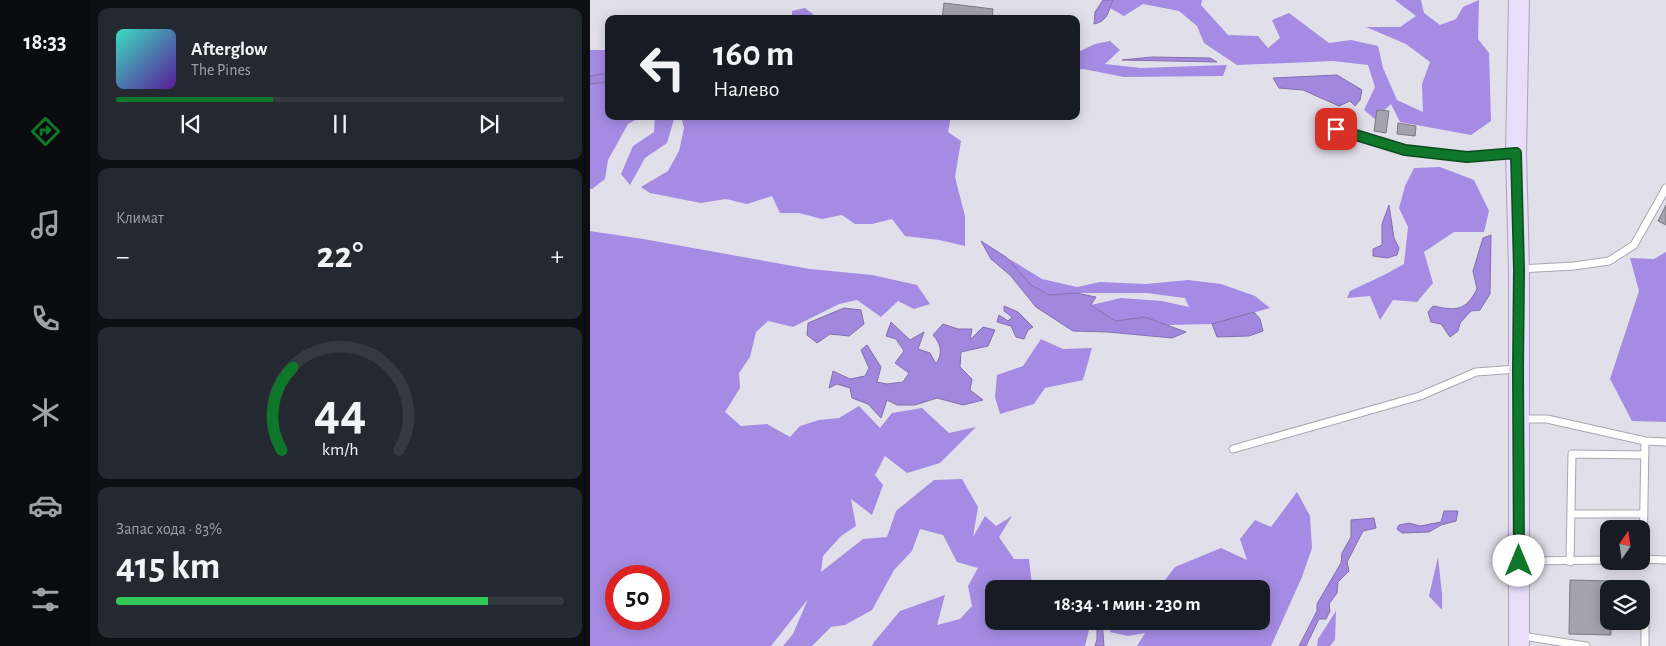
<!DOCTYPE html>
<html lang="ru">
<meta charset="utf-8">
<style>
:root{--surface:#171b24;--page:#242831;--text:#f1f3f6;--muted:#9ea1a6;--line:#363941;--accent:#0f772a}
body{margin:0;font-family:"Alegreya Sans",sans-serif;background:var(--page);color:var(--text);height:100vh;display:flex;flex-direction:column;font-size:19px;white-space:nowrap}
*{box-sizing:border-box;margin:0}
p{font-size:16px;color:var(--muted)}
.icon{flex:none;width:28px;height:28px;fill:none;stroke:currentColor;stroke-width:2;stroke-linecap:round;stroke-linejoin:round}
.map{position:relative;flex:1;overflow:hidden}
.details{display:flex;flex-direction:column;gap:8px;padding:8px;background:#0d0f14;width:500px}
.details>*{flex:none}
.top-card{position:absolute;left:15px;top:15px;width:475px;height:105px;border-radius:10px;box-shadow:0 2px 12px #0003;background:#171b24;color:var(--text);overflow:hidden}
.needle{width:32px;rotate:13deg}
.buttons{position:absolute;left:1010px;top:520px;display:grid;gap:10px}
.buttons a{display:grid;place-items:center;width:50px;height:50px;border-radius:10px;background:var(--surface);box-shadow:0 2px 12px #0003;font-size:25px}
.speed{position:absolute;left:15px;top:565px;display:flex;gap:10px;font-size:25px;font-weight:700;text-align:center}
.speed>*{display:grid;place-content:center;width:65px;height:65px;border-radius:50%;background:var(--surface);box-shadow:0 2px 12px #0003;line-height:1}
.speed .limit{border:8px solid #d22;background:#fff;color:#111}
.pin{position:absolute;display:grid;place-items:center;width:42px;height:42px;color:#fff;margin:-21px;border-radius:10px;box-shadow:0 2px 8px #0006}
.me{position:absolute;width:55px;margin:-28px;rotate:0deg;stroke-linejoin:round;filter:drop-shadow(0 0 4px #0008)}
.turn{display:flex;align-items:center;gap:18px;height:105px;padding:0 25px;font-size:22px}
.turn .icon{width:65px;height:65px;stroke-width:2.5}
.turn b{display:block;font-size:35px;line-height:42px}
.big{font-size:38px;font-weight:700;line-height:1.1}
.details .card{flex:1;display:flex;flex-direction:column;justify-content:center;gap:8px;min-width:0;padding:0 18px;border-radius:10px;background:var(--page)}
.details .dial{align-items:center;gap:0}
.dial svg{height:130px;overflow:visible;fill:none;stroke:var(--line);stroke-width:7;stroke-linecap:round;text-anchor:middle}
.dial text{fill:var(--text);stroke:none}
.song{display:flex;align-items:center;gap:15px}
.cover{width:60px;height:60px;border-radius:8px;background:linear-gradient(135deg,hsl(170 70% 55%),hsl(270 70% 35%))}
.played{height:5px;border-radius:2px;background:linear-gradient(90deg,var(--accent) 35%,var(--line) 35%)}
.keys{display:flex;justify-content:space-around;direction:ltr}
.heat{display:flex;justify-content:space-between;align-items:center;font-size:28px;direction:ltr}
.charge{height:8px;border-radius:4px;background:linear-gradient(90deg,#34c759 83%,var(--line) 0)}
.trip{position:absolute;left:395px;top:580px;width:285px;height:50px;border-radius:10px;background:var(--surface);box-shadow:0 2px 12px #0003;font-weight:700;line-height:50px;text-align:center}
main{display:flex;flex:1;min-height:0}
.dock{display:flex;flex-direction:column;width:90px;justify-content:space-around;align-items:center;background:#090b0e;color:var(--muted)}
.dock .icon{width:35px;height:35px}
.dock .current{color:var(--accent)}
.dock b{font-size:22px;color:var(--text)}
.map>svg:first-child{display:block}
.forest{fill:#a58be3;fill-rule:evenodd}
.water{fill:#a187de;stroke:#8270ae}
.building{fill:#a4a2ad;stroke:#7b7983}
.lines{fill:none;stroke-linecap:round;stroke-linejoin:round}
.service-casing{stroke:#a9a6b1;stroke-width:9}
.secondary-casing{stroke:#a9a6b1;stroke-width:22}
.service{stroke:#fff;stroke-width:7}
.secondary{stroke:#e6defa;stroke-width:20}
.route-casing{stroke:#0a4d1b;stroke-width:12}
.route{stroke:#0f772a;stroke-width:9}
</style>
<main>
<nav class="dock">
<b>18:33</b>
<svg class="icon current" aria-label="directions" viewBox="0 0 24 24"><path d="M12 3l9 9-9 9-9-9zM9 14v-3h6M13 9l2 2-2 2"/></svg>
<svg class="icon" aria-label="music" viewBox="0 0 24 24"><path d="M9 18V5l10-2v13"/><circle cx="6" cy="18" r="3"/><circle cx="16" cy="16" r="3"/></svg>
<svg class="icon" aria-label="phone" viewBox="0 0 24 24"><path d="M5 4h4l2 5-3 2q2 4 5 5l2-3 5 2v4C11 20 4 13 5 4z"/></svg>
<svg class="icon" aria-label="climate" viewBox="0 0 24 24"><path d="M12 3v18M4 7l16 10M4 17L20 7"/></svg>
<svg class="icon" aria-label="car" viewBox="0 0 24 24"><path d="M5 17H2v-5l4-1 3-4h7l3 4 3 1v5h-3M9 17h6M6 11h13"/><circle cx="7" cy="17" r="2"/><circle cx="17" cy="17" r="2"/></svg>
<svg class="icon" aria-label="filters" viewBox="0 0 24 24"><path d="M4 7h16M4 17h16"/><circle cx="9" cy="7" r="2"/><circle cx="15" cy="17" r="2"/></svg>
</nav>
<section class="details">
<div class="card">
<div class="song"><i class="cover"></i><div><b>Afterglow</b><p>The Pines</p></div></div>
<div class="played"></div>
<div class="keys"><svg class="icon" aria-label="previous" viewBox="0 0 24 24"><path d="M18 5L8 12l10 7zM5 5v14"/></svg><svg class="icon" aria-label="pause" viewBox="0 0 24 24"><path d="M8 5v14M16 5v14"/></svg><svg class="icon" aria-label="next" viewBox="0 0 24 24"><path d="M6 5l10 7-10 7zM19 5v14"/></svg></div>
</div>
<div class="card"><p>Климат</p>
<div class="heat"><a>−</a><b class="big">22°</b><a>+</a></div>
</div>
<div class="card dial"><svg viewBox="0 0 100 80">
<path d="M14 69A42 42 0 1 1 86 69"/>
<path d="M14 69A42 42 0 0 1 21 18" stroke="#0f772a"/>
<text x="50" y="56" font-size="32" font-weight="700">44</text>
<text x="50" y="72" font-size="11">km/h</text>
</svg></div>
<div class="card"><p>Запас хода · 83%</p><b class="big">415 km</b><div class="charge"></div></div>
</section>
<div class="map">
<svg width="1076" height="646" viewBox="0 0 1076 646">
<rect width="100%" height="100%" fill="#e1dfea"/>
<path class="forest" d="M523,0H612L611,5L638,35L668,36L678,48L690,38L682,20L699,13L739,43L761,40L788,46L793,68L807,100L833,112L832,84L840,62L816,44L776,27H810L826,16L805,0H831L834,13L850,25L866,19L873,7L889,0L888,39L899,53L901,121L881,135L810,122L801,104L785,119L774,110L785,87L778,65L743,61L647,65L614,43L607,26L589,11L553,4L534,16L520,8Z
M215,8L224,15L222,19H202V11Z
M520,41L530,50L515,64L551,68L637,65L633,76L534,77L493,69L486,70V53L505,44Z
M0,50H19V73L0,76Z
M19,82V116H53L38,124L18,160L15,179L2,189H0V84Z
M65,116H85L77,143L55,158L40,185L31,174L43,146L64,132Z
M91,116H361L358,132L371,141L365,177L375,216V246L349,240L315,236L302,219L282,224H265L252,215L232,219L209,213H190L182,196L157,204L136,199L111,203L60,193L51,187L78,171L89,151L94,128Z
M850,167L884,180L899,211L894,232H864L834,252L843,283L827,302L803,300L790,320L780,296L757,298L760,291L796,274L814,264L818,227L809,208L815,186L824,168Z
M0,231L53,239L220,269L282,275L327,285L340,304L324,309L308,301L291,317L267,300L249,304L203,327L178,321L166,332L160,357L149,373L150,388L135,412L151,426L177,424L200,437L210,426L229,420L249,418L269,406L290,428L302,413L332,408L359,433L386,427L350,463L317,473L295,456L285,475L293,485L282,515L261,499L266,526L251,536L233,556L231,572L273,539L297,537L306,511L344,480L372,479L388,507L383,537L395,516L406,526L422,516L409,537L424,559H439L442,585L449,589H404V621L501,622L495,646H282L284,642L310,611L355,595L347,625L370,619L382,606L378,586L388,568L367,562L353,535L330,529L322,551L304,570L282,610L255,625L241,627L222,646H193L203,634L218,599L181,646H0ZM26,576H69V619H26Z
M1076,252V422L1042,421L1020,379L1049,291L1040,258L1064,259Z
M416,257L452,279L487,287L510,282L556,284L598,280L631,284L665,296L680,308L622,324L578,325L555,317L525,321L501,305L531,298L572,301L599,307L595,298L556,293H486L459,295L441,285Z
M451,339L473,349L502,348L493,380L455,388L444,404L410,414L405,397L407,375L433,366Z
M707,492L720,516L722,548L712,577L681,646H547L555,633L538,636L520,632L522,621H671V589H568L585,567L631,548L657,560L650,539L665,520L681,527Z
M848,557L852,594V610L839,596Z
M746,611L745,640L740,646H727L728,639Z"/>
<path class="water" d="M513,0H523C518,12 518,21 504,24L505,12Z
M562,57L620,58L627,62L532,60Z
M19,73V82L0,84V76Z
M747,75L772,90L770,100L765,106L760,101L749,106L713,90L689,88L683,78Z
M799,205L804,238L809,248L807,255L797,258L783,256V249L792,245V224Z
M901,235L900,294L890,310L881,311L870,323L868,331L860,337L851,324L841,322L838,312L843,306C866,311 876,311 887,289L883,271L893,238Z
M391,241L416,257L441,285L459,295L486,293L506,297L501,305L525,321L555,317L596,332L582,338L518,332L483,331L446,307L420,275L401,259Z
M414,306L428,312L443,327L438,330L434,339L426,337L421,326L407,322L409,315L418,321L422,317L414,311Z
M254,308L271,310L274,324L259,336L240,334L227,343L217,335L218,323Z
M664,312L670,319L673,331L659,336L627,337L622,324Z
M301,322L320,340L334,332L328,349L340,353L346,364C353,353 351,344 343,335L353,324L368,329H382L380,340L393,327L405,330L398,346L371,352L370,367L382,379L380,390L393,400L373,405L347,398L325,405H307L297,400L291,418L278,404L262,398L260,388L247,384L239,388L243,371L260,379L275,376L279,368L271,350L277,345L291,367L287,382L297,384L313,382L319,373L305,363L314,351L306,339L296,336Z
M854,511H868L866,521L851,525L839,532L812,533L807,529L809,525L819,523L830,526L851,522Z
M784,518L786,528L773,531L757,562L759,571L748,582L747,593L739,604L740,611L736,619H729L716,646H709L727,611V604L751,563L752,553L761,537V520Z
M507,621H512L514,646H505L507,639Z"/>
<path class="building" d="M354,3L403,9L402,19H352Z
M787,110L799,111L796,133L784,131Z
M808,123L826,126L825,136L807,134Z
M1076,205V225L1068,221Z
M980,580L1022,581V589H1019V621H1021V635L979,634Z"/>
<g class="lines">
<g class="service-casing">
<path id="service" d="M746,129L815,150L877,157L923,153
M930,269L984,266L1019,261L1044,245L1076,188
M931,419H957L1055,441L1076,442
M643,449L830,396L886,372L927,369
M981,514H1054
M1051,559L1076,560
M1053,559L1055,441
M932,561L1019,560
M980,562L982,454L1055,455
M1055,597V646
M932,636L996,646"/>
</g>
<g class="secondary-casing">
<path id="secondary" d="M929,646V269L926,153L929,0"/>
</g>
<use href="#service" class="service"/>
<use href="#secondary" class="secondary"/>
</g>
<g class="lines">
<g class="route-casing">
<path id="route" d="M746,129L815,150L877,157L926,153L929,269L928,369L929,561"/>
</g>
<use href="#route" class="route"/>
</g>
</svg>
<div class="buttons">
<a><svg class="needle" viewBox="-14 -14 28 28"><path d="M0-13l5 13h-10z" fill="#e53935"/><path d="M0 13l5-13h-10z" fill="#9ea1a6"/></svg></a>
<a><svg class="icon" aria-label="layers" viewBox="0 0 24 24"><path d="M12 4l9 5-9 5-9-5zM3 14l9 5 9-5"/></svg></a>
</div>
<div class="speed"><div class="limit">50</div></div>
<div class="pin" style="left:746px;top:129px;background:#d93025"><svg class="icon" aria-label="arrive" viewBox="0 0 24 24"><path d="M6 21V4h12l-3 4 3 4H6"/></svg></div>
<svg class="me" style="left:929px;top:561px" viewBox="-20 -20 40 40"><circle r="19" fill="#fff"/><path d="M0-13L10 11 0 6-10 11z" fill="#0f772a"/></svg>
<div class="trip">18:34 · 1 мин · 230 m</div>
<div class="top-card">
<div class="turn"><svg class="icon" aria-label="left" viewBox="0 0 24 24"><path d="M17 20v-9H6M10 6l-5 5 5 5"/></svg><div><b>160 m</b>Налево</div></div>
</div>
</div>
</main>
